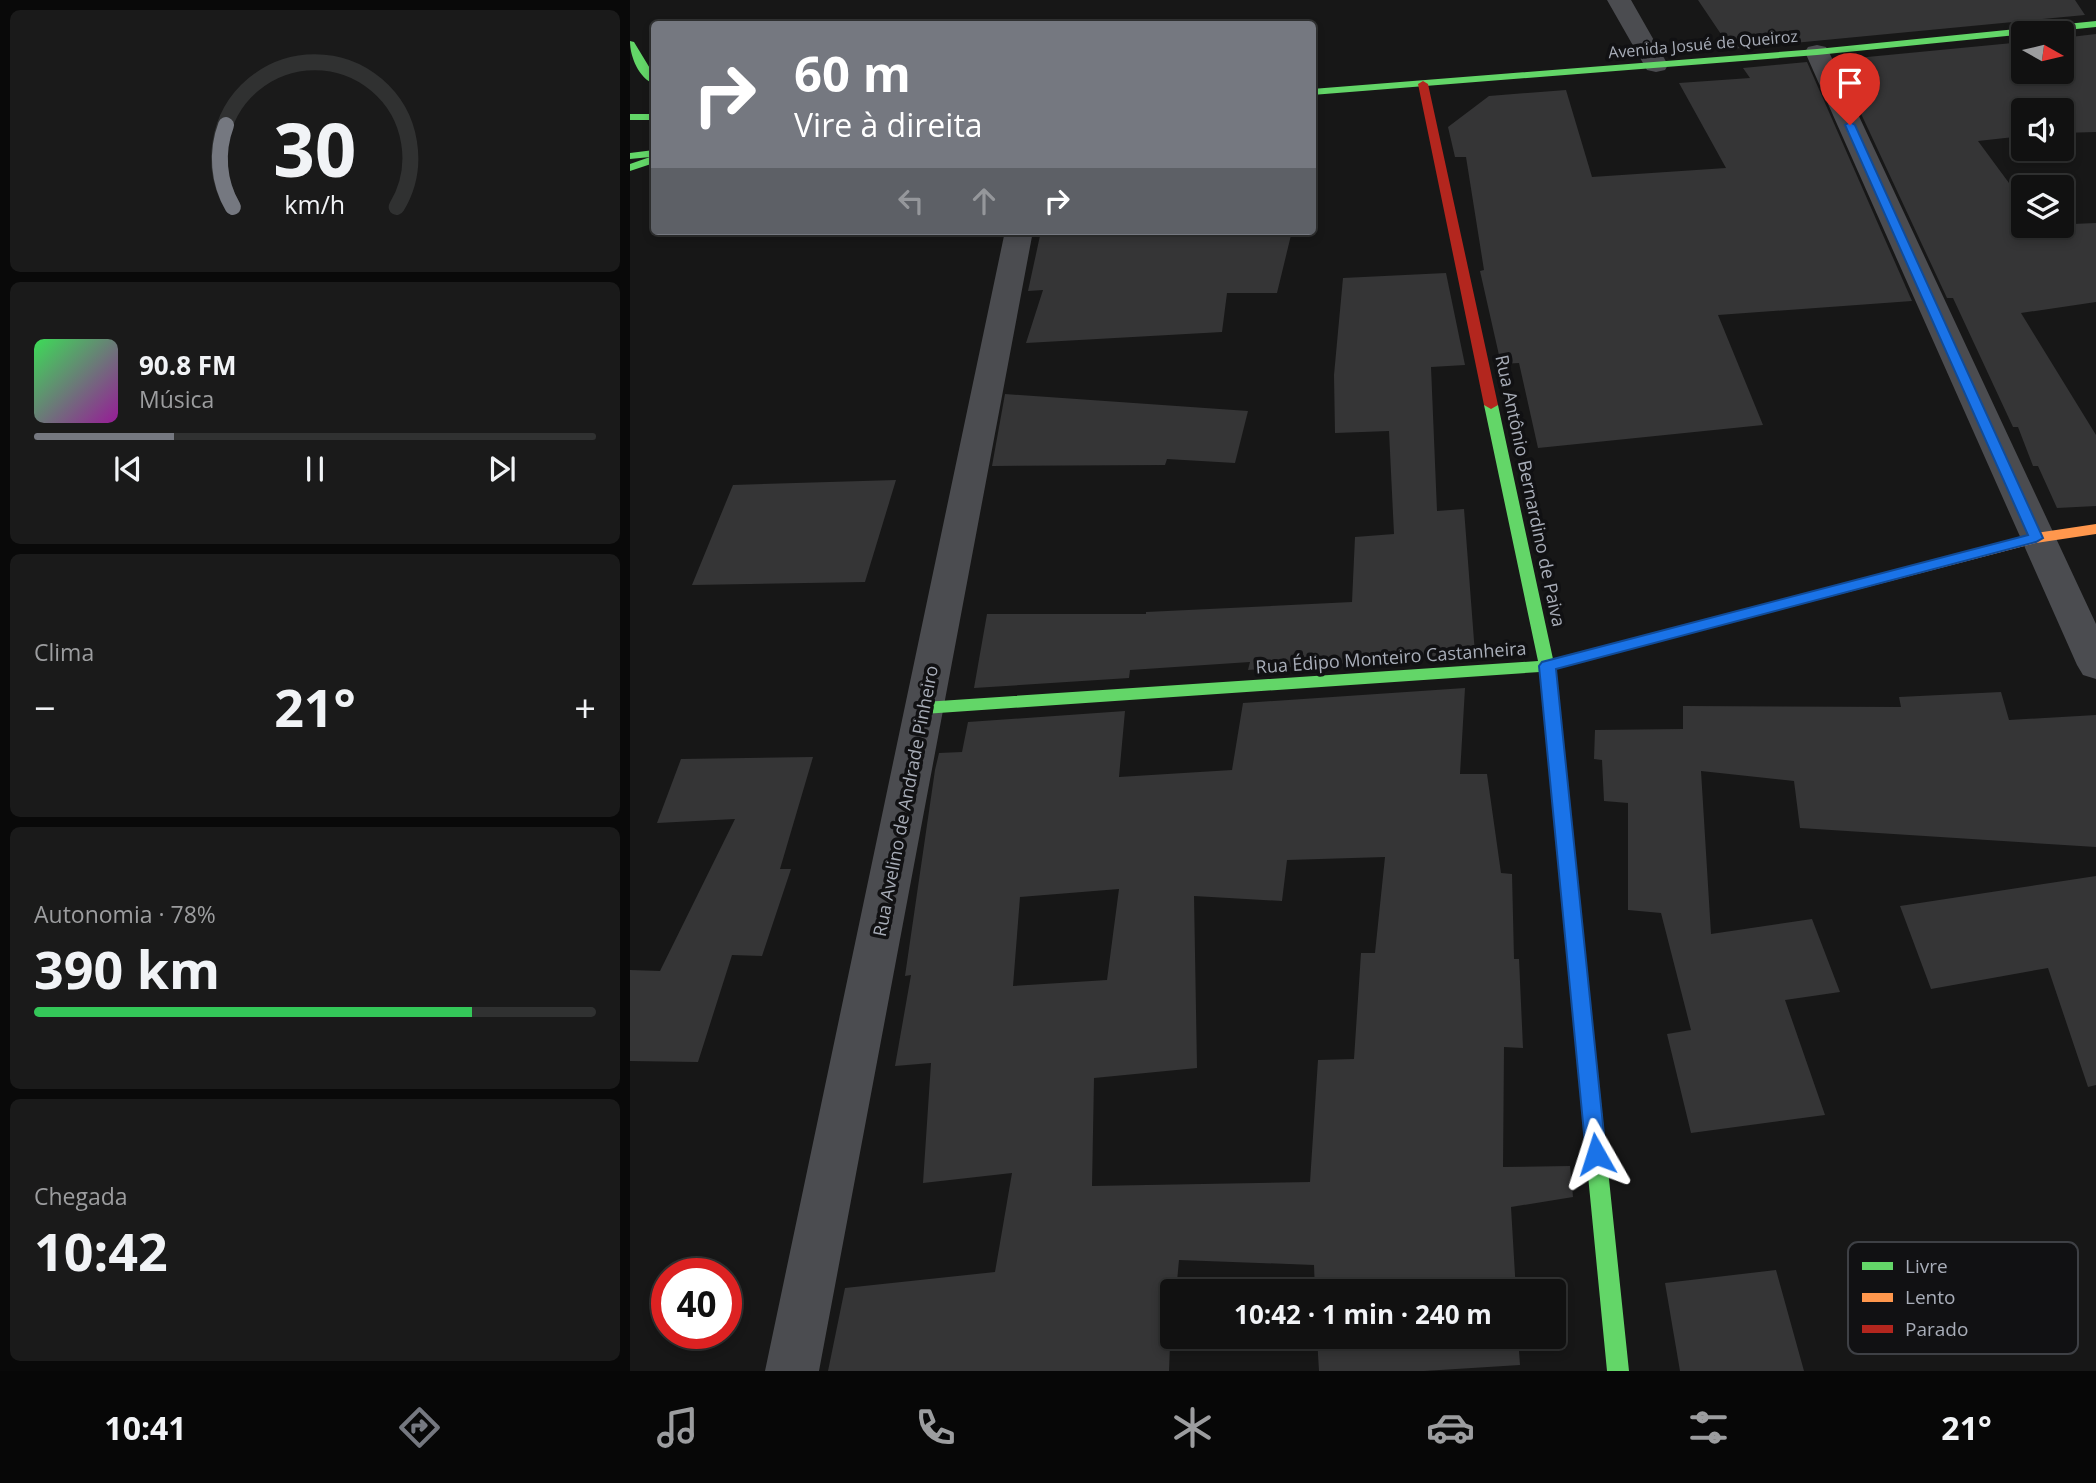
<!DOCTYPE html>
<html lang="pt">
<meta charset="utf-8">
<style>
:root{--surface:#111;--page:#1a1a1a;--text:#f1f3f6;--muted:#9c9d9f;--line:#303131;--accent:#757880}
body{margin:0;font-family:"Open Sans",sans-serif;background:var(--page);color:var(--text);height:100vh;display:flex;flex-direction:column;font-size:26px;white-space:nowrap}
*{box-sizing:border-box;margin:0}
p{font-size:23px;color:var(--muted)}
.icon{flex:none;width:38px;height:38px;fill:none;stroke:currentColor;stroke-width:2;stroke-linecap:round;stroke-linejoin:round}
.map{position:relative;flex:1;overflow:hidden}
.sheet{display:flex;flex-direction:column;gap:10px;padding:10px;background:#090909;width:630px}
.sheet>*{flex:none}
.banner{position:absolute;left:21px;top:21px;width:665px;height:214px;border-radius:7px;box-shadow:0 4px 10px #0003,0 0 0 2px var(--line);background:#757880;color:#fff;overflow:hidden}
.needle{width:46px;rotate:98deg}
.controls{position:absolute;left:1381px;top:21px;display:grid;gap:14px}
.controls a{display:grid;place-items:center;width:63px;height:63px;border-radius:7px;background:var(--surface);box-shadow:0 4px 10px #0003,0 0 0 2px var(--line);font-size:35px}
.speed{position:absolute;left:21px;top:1258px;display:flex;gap:14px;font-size:35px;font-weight:700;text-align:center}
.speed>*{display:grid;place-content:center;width:91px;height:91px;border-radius:50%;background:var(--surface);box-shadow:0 4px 10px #0003,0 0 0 2px var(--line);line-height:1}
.speed .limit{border:10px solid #d22;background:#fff;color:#111}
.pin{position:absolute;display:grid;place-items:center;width:60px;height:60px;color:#fff;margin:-72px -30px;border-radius:50% 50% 50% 0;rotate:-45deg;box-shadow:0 0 7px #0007}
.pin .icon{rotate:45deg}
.me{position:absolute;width:77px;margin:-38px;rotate:354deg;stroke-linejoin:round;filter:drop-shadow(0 0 5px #0008)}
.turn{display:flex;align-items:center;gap:24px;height:147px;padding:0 28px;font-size:32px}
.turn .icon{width:91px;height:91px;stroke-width:2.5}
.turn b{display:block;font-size:49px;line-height:60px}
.lanes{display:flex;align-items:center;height:66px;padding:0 28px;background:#0003;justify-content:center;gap:35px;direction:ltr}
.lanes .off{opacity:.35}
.big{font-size:52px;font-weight:700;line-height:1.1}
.sheet .widget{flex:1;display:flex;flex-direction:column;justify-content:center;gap:10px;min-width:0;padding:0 24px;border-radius:10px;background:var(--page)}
.sheet .dial{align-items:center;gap:0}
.dial svg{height:182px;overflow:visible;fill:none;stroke:var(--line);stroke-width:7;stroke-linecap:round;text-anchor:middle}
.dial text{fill:var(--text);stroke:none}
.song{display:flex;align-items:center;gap:21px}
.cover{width:84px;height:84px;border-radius:10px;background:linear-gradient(135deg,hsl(130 70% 55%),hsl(300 70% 35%))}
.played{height:7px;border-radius:4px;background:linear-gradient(90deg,var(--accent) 25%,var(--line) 25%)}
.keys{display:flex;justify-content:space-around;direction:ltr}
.heat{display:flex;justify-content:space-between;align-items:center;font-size:38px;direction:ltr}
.charge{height:10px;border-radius:5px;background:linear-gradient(90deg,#34c759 78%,var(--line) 0)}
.trip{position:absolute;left:530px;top:1279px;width:406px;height:70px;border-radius:7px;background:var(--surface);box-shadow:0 4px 10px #0003,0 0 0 2px var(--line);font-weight:700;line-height:70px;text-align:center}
.tabs{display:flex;height:112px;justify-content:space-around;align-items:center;background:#070707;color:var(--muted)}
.tabs .icon{width:49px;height:49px}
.tabs .active{color:var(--accent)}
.tabs b{font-size:32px;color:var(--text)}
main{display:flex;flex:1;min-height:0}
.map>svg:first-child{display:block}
.building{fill:#353536;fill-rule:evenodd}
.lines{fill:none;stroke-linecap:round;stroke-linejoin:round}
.street{fill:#4b4c50;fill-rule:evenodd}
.fast{fill:#63d668;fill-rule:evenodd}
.slow{fill:#ff974d;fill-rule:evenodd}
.jam{fill:#b3261e;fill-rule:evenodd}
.route{fill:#1a73e8;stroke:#114b97;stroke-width:2}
.labels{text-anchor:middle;stroke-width:7;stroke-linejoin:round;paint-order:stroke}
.far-street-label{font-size:16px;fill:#a8adb8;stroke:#111113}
.street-label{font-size:18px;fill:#a8adb8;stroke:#111113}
.key{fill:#111113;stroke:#3e4045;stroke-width:2}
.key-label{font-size:19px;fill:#a8adb8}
</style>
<main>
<section class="sheet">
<div class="widget dial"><svg viewBox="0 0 100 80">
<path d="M14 69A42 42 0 1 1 86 69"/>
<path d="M14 69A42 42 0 0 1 11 33" stroke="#757880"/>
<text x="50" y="56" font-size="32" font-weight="700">30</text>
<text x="50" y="72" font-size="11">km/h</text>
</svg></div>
<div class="widget">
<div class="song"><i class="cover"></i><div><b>90.8 FM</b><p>Música</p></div></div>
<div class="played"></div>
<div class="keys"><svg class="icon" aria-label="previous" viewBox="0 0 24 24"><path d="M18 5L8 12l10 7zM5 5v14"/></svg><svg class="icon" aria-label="pause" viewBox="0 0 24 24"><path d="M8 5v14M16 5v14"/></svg><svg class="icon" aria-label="next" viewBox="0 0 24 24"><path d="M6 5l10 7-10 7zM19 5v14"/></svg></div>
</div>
<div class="widget"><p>Clima</p>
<div class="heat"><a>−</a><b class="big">21°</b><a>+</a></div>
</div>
<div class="widget"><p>Autonomia · 78%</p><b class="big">390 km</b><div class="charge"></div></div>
<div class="widget"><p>Chegada</p><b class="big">10:42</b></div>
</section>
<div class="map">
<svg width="1466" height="1371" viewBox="0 0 1466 1371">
<rect width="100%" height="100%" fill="#171717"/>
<path class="building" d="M1068,0H1445L1455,15L1101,49Z
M1466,34V132L1432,133V110H1393V136L1348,141L1393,202V226L1466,223V302L1391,313L1466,435V506L1427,508L1408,466H1403L1388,427H1383L1323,298H1317L1206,60L1393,42V72H1432V38Z
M1177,62L1282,301L1088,315L1133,425L908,448L889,363L871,364L850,271L854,270L836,157H825L818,127L859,96L936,90L962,177L1096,168L1049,83L1120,78L1113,68Z
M411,231H662L647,293H597L592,332L396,343L413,290L398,291Z
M816,273L835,365L801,367L807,511L834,509L845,654L618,670L620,662L500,670L499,678L344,688L357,614H516V612L722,602L725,537L764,534L759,431L705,433L704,375L713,278Z
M375,394L618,411L605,463L537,459L535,465L362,466Z
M266,480L235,582L62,585L103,485Z
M835,688L830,774H857L871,873L882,874L884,959H889L893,1048L874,1047L873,1167L940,1166L943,1197L881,1207L886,1292H685L684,1265L549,1260L546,1292H542L539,1371H198L215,1288L365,1272L382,1173L293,1183L301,1063L265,1066L281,975L275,976L305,770L309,753L332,752L338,722L495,711L489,777L602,770L613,703ZM755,857L745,953H731L724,1059L688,1060L680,1182L462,1186L464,1078L567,1068L564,896L652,901L657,860ZM489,889L477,980L383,986L390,897Z
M1371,692L1379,720L1466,715V847L1170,828L1164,781L1071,771L1081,934L1182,919L1210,992L1155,1000L1195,1115L1061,1133L1037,1034L1061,1030L1031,913L998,910V803L974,801L972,760L964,759L965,730L1053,729V706L1271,707L1269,697Z
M183,757L150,869H161L132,956L102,955L68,1062L0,1061V970L30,971L105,819L27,823L51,759Z
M1466,876V1085L1458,1087L1418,968L1301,989L1270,906Z
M1146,1270L1174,1371H1050L1035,1283Z
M687,1337H888L890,1365L794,1371H689Z"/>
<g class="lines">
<path class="street" d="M977,0H1001L1038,65L1035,70L1026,72L1017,70Z
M1187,45L1196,47L1199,52L1466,624V679L1453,675L1447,665L1175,52L1178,47Z
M375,231H403L189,1371H135Z"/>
<path class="fast" d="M1466,21V27L1187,55L682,95V89L1187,49Z
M0,41L4,42L24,75V84C9,78 0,57 0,41Z
M0,114H24V120H0Z
M24,150V163L0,171V164L20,157L0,159V153Z
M861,401L868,405L923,659L1180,592L1187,597L1180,602L925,669L949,893L946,898L940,900L934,898L931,893L910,672L294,714L286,708L294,702L908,661L854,405Z
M960,1084L967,1087L970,1093L999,1371H977L950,1093L953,1087Z"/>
<path class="slow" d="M1466,524V534L1406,543L1180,602L1173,597L1180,592L1406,533Z"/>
<path class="jam" d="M793,81L798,84L868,405L861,409L854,405L788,84Z
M940,886L946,888L949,893L970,1093L967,1099L960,1102L953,1099L950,1093L931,893L934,888Z"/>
</g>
<path class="route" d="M1220,122L1225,125L1413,538L1406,542L926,669L976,1154L973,1161L966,1163L959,1161L956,1154L909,666L912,662L1398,535L1215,125Z"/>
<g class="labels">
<g class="far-street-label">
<text transform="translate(1073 44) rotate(-5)" y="6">Avenida Josué de Queiroz</text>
</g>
<g class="street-label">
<text transform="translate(900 491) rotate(78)" y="6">Rua Antônio Bernardino de Paiva</text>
<text transform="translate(761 658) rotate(-4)" y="6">Rua Édipo Monteiro Castanheira</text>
<text transform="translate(276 801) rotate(-79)" y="6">Rua Avelino de Andrade Pinheiro</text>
</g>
</g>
<rect x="1218" y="1242" width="230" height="112" rx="10" class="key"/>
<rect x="1232" y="1262" width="31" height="8" fill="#63d668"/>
<rect x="1232" y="1293" width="31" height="9" fill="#ff974d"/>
<rect x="1232" y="1325" width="31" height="8" fill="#b3261e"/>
<g class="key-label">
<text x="1275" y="1273">Livre</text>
<text x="1275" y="1304">Lento</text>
<text x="1275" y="1336">Parado</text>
</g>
</svg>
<div class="controls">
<a><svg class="needle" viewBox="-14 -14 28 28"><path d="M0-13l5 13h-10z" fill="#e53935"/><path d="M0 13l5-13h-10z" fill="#9c9d9f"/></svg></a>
<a><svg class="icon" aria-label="sound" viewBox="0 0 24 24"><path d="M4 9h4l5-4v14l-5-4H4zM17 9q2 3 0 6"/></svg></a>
<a><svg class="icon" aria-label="layers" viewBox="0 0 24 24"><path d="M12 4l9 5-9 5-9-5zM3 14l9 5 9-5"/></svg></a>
</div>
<div class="speed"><div class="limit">40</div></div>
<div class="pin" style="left:1220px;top:125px;background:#d93025"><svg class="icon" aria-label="arrive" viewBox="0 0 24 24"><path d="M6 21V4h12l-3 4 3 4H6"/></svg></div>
<svg class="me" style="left:966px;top:1154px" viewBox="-20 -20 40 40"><path d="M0-17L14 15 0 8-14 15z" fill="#1a73e8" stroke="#fff" stroke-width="4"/></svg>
<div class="trip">10:42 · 1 min · 240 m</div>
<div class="banner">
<div class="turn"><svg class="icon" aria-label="right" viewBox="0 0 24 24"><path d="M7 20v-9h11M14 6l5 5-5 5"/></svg><div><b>60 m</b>Vire à direita</div></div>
<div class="lanes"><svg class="icon off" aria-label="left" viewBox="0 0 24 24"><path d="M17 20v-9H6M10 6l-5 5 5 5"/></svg><svg class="icon off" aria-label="ahead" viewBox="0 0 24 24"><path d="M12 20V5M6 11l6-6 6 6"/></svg><svg class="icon" aria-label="right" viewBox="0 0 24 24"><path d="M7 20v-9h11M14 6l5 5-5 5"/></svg></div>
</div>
</div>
</main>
<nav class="tabs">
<b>10:41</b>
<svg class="icon active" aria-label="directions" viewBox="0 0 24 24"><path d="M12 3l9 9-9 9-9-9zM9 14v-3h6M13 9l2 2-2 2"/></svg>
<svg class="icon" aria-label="music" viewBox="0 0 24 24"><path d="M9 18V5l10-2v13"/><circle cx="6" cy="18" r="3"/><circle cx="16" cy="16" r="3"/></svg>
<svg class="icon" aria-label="phone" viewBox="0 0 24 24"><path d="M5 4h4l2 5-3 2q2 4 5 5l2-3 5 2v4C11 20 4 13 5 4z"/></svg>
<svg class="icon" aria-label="climate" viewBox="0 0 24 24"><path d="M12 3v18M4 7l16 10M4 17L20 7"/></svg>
<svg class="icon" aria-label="car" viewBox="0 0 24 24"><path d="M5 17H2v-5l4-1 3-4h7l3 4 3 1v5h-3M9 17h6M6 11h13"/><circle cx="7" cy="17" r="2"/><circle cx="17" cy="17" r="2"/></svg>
<svg class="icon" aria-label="filters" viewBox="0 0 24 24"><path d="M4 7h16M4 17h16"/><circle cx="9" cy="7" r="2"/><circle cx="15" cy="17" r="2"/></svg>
<b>21°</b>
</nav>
